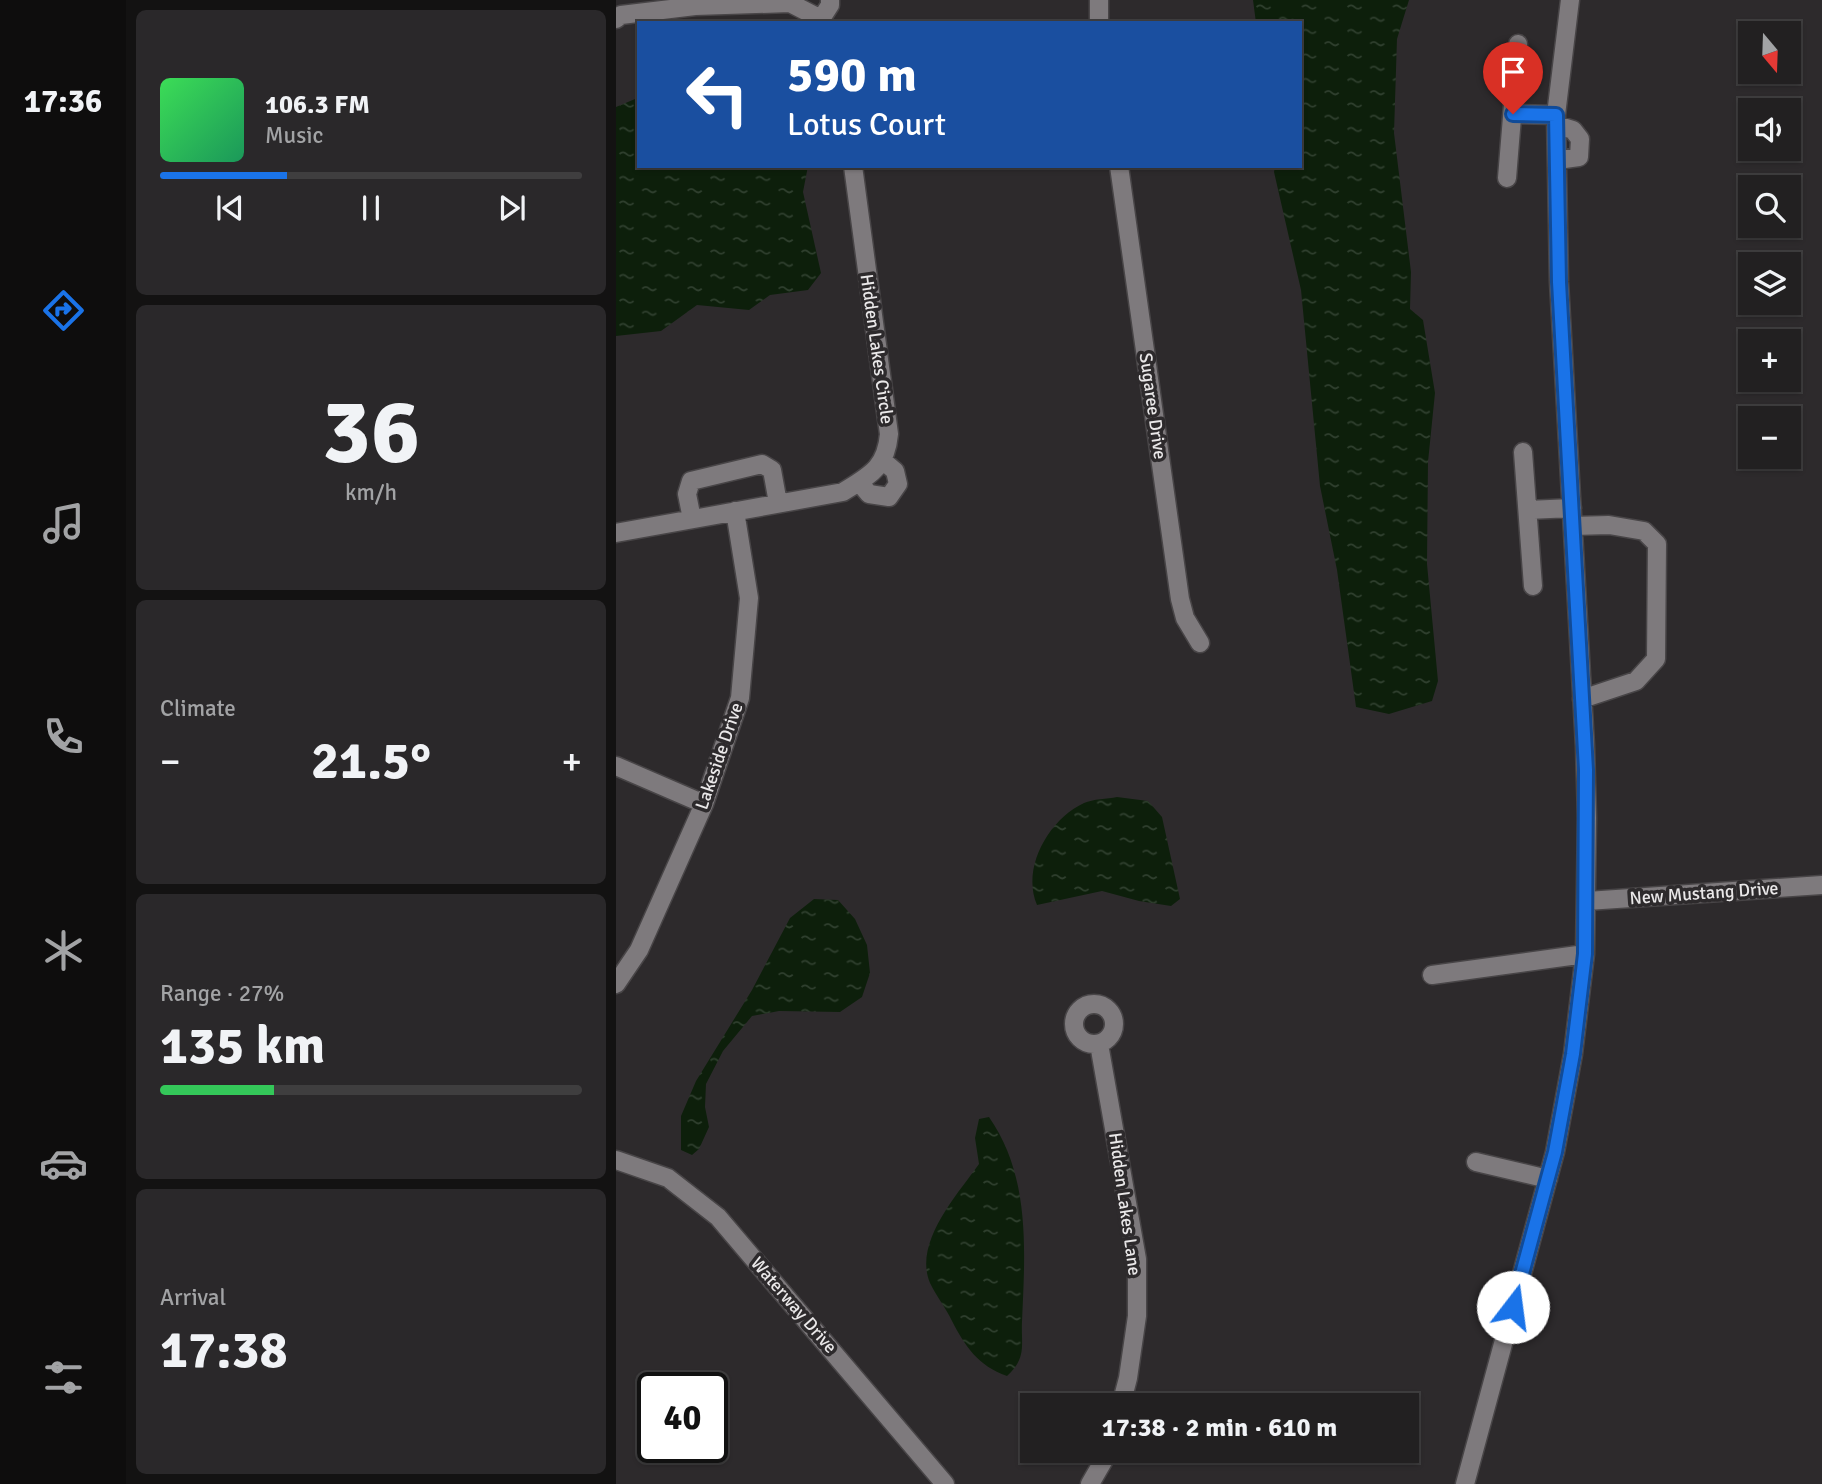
<!DOCTYPE html>
<meta charset="utf-8">
<style>
:root{--surface:#222021;--page:#2a282a;--text:#f1f3f6;--muted:#a2a3a5;--line:#3f3e3f;--accent:#1a73e8}
body{margin:0;font-family:Signika,sans-serif;background:var(--page);color:var(--text);height:100vh;display:flex;flex-direction:column;font-size:26px;white-space:nowrap}
*{box-sizing:border-box;margin:0}
p{font-size:23px;color:var(--muted)}
.icon{flex:none;width:38px;height:38px;fill:none;stroke:currentColor;stroke-width:2;stroke-linecap:round;stroke-linejoin:round}
.map{position:relative;flex:1;overflow:hidden}
.drawer{display:flex;flex-direction:column;gap:10px;padding:10px;background:#131212;width:490px}
.drawer>*{flex:none}
.hud{position:absolute;left:21px;top:21px;width:665px;height:147px;border-radius:0px;box-shadow:0 2px 5px #0004,0 0 0 2px var(--line);background:#1a4fa0;color:#fff;overflow:hidden}
.needle{width:46px;rotate:161deg}
.buttons{position:absolute;left:1122px;top:21px;display:grid;gap:14px}
.buttons a{display:grid;place-items:center;width:63px;height:63px;border-radius:0px;background:var(--surface);box-shadow:0 2px 5px #0004,0 0 0 2px var(--line);font-size:35px}
.speed{position:absolute;left:21px;top:1372px;display:flex;gap:14px;font-size:35px;font-weight:700;text-align:center}
.speed>*{display:grid;place-content:center;width:91px;height:91px;border-radius:50%;background:var(--surface);box-shadow:0 2px 5px #0004,0 0 0 2px var(--line);line-height:1}
.speed .limit{border:4px solid #111;border-radius:10px;background:#fff;color:#111}
.pin{position:absolute;display:grid;place-items:center;width:60px;height:60px;color:#fff;margin:-72px -30px;border-radius:50% 50% 50% 0;rotate:-45deg;box-shadow:0 0 7px #0007}
.pin .icon{rotate:45deg}
.me{position:absolute;width:77px;margin:-38px;rotate:15deg;stroke-linejoin:round;filter:drop-shadow(0 0 5px #0008)}
.turn{display:flex;align-items:center;gap:24px;height:147px;padding:0 35px;font-size:32px}
.turn .icon{width:91px;height:91px;stroke-width:2.5}
.turn b{display:block;font-size:49px;line-height:60px}
.big{font-size:52px;font-weight:700;line-height:1.1}
.drawer .widget{flex:1;display:flex;flex-direction:column;justify-content:center;gap:10px;min-width:0;padding:0 24px;border-radius:10px;background:var(--page)}
.drawer .dial{align-items:center;gap:0}
.dial b{font-size:91px;line-height:1}
.song{display:flex;align-items:center;gap:21px}
.cover{width:84px;height:84px;border-radius:10px;background:linear-gradient(135deg,hsl(130 70% 55%),hsl(150 70% 35%))}
.played{height:7px;border-radius:4px;background:linear-gradient(90deg,var(--accent) 30%,var(--line) 30%)}
.keys{display:flex;justify-content:space-around;direction:ltr}
.heat{display:flex;justify-content:space-between;align-items:center;font-size:38px;direction:ltr}
.charge{height:10px;border-radius:5px;background:linear-gradient(90deg,#34c759 27%,var(--line) 0)}
.trip{position:absolute;left:404px;top:1393px;width:399px;height:70px;border-radius:0px;background:var(--surface);box-shadow:0 2px 5px #0004,0 0 0 2px var(--line);font-weight:700;line-height:70px;text-align:center}
main{display:flex;flex:1;min-height:0}
.tabs{display:flex;flex-direction:column;width:126px;justify-content:space-around;align-items:center;background:#0e0d0d;color:var(--muted)}
.tabs .icon{width:49px;height:49px}
.tabs .selected{color:var(--accent)}
.tabs b{font-size:32px;color:var(--text)}
.map>svg:first-child{display:block}
.water{fill:url(#water-ripples)}
.lines{fill:none;stroke-linecap:round;stroke-linejoin:round}
.minor-casing{stroke:#484547;stroke-width:21}
.minor{stroke:#7e7a7d;stroke-width:18}
.route-casing{stroke:#114b97;stroke-width:18}
.route{stroke:#1a73e8;stroke-width:12}
.labels{text-anchor:middle;stroke-width:7;stroke-linejoin:round;paint-order:stroke}
.street-label{font-size:18px;fill:#eae8e9;stroke:#2d2a2c}
</style>
<main>
<nav class="tabs">
<b>17:36</b>
<svg class="icon selected" aria-label="directions" viewBox="0 0 24 24"><path d="M12 3l9 9-9 9-9-9zM9 14v-3h6M13 9l2 2-2 2"/></svg>
<svg class="icon" aria-label="music" viewBox="0 0 24 24"><path d="M9 18V5l10-2v13"/><circle cx="6" cy="18" r="3"/><circle cx="16" cy="16" r="3"/></svg>
<svg class="icon" aria-label="phone" viewBox="0 0 24 24"><path d="M5 4h4l2 5-3 2q2 4 5 5l2-3 5 2v4C11 20 4 13 5 4z"/></svg>
<svg class="icon" aria-label="climate" viewBox="0 0 24 24"><path d="M12 3v18M4 7l16 10M4 17L20 7"/></svg>
<svg class="icon" aria-label="car" viewBox="0 0 24 24"><path d="M5 17H2v-5l4-1 3-4h7l3 4 3 1v5h-3M9 17h6M6 11h13"/><circle cx="7" cy="17" r="2"/><circle cx="17" cy="17" r="2"/></svg>
<svg class="icon" aria-label="filters" viewBox="0 0 24 24"><path d="M4 7h16M4 17h16"/><circle cx="9" cy="7" r="2"/><circle cx="15" cy="17" r="2"/></svg>
</nav>
<section class="drawer">
<div class="widget">
<div class="song"><i class="cover"></i><div><b>106.3 FM</b><p>Music</p></div></div>
<div class="played"></div>
<div class="keys"><svg class="icon" aria-label="previous" viewBox="0 0 24 24"><path d="M18 5L8 12l10 7zM5 5v14"/></svg><svg class="icon" aria-label="pause" viewBox="0 0 24 24"><path d="M8 5v14M16 5v14"/></svg><svg class="icon" aria-label="next" viewBox="0 0 24 24"><path d="M6 5l10 7-10 7zM19 5v14"/></svg></div>
</div>
<div class="widget dial"><b>36</b><p>km/h</p></div>
<div class="widget"><p>Climate</p>
<div class="heat"><a>−</a><b class="big">21.5°</b><a>+</a></div>
</div>
<div class="widget"><p>Range · 27%</p><b class="big">135 km</b><div class="charge"></div></div>
<div class="widget"><p>Arrival</p><b class="big">17:38</b></div>
</section>
<div class="map">
<svg width="1206" height="1484" viewBox="0 0 1206 1484">
<defs>
<pattern id="water-ripples" width="26" height="14" patternUnits="userSpaceOnUse" patternTransform="scale(1.75)"><rect width="26" height="14" fill="#0d1f0b"/><path d="M2 4q2-2 4 0t4 0M15 11q2-2 4 0t4 0" fill="none" stroke="#30402f"/></pattern>
</defs>
<rect width="100%" height="100%" fill="#2d2a2c"/>
<path class="water" d="M637,0H793L781,39L778,133L795,272L794,309L807,320L819,393L812,462L811,564L822,681L816,701L773,714L740,707L721,570L704,486L685,290L658,172L659,166H684V23H640Z
M19,99H23V166H192L187,192L205,273L192,290L154,295L133,310L81,305L45,331L0,336V107Z
M501,797L532,801L546,817L564,899L555,906L523,901L486,891L421,905C405,868 433,819 468,803C477,799 491,799 501,797Z
M198,899L222,900L239,919L251,945L254,973L246,997L224,1012L163,1011L136,1016L107,1051L90,1084L89,1107L93,1127L83,1149L76,1155L65,1150V1116L80,1081L136,990L174,918Z
M373,1117C415,1177 409,1252 406,1322C405,1345 411,1358 391,1376C362,1366 349,1346 336,1321C330,1308 320,1296 314,1283C297,1243 341,1195 363,1164L359,1138L363,1119Z"/>
<g class="lines">
<g class="minor-casing">
<path id="minor" d="M483,0V23
M0,19L5,15L79,6L174,3L205,19L208,23
M205,19L214,5V0
M897,114L940,115
M941,125L957,130L964,139L963,157L941,160
M503,166L564,599L569,618L584,643
M891,178L902,44
M907,452L917,586
M243,482L253,494L273,497L282,484L279,471L266,460
M912,510L956,508
M76,519L71,494L75,481L146,464L156,470L162,503
M957,526L993,525L1028,531L1041,544L1040,659L1020,681L966,699
M0,533L227,492C254,475 270,468 273,434L237,166
M0,766L88,804
M971,901L1206,885
M816,975L969,954
M0,984L23,950L88,804L124,698L133,598L119,511
M458 1024a20 20 0 1 1 40 0a20 20 0 1 1-40 0Z
M483,1044L521,1259V1316L512,1378L505,1405
M0,1160L52,1178L102,1217L329,1484
M860,1162L932,1179
M474,1484L493,1451
M849,1484L939,1152L957,1054L969,954L971,818L969,746L943,282L940,115L954,0"/>
</g>
<use href="#minor" class="minor"/>
</g>
<g class="lines">
<g class="route-casing">
<path id="route" d="M897,114L940,115L943,282L970,770L969,954L957,1054L939,1152L897,1307"/>
</g>
<use href="#route" class="route"/>
</g>
<g class="labels">
<g class="street-label">
<text transform="translate(261 349) rotate(82)" y="6">Hidden Lakes Circle</text>
<text transform="translate(537 406) rotate(82)" y="6">Sugaree Drive</text>
<text transform="translate(103 756) rotate(-71)" y="6">Lakeside Drive</text>
<text transform="translate(1088 893) rotate(-4)" y="6">New Mustang Drive</text>
<text transform="translate(509 1204) rotate(82)" y="6">Hidden Lakes Lane</text>
<text transform="translate(178 1305) rotate(49)" y="6">Waterway Drive</text>
</g>
</g>
</svg>
<div class="buttons">
<a><svg class="needle" viewBox="-14 -14 28 28"><path d="M0-13l5 13h-10z" fill="#e53935"/><path d="M0 13l5-13h-10z" fill="#a2a3a5"/></svg></a>
<a><svg class="icon" aria-label="sound" viewBox="0 0 24 24"><path d="M4 9h4l5-4v14l-5-4H4zM17 9q2 3 0 6"/></svg></a>
<a><svg class="icon" aria-label="search" viewBox="0 0 24 24"><circle cx="10" cy="10" r="6"/><path d="M15 15l6 6"/></svg></a>
<a><svg class="icon" aria-label="layers" viewBox="0 0 24 24"><path d="M12 4l9 5-9 5-9-5zM3 14l9 5 9-5"/></svg></a>
<a>+</a>
<a>−</a>
</div>
<div class="speed"><div class="limit">40</div></div>
<div class="pin" style="left:897px;top:114px;background:#d93025"><svg class="icon" aria-label="arrive" viewBox="0 0 24 24"><path d="M6 21V4h12l-3 4 3 4H6"/></svg></div>
<svg class="me" style="left:897px;top:1307px" viewBox="-20 -20 40 40"><circle r="19" fill="#fff"/><path d="M0-13L10 11 0 6-10 11z" fill="#1a73e8"/></svg>
<div class="trip">17:38 · 2 min · 610 m</div>
<div class="hud">
<div class="turn"><svg class="icon" aria-label="left" viewBox="0 0 24 24"><path d="M17 20v-9H6M10 6l-5 5 5 5"/></svg><div><b>590 m</b>Lotus Court</div></div>
</div>
</div>
</main>
